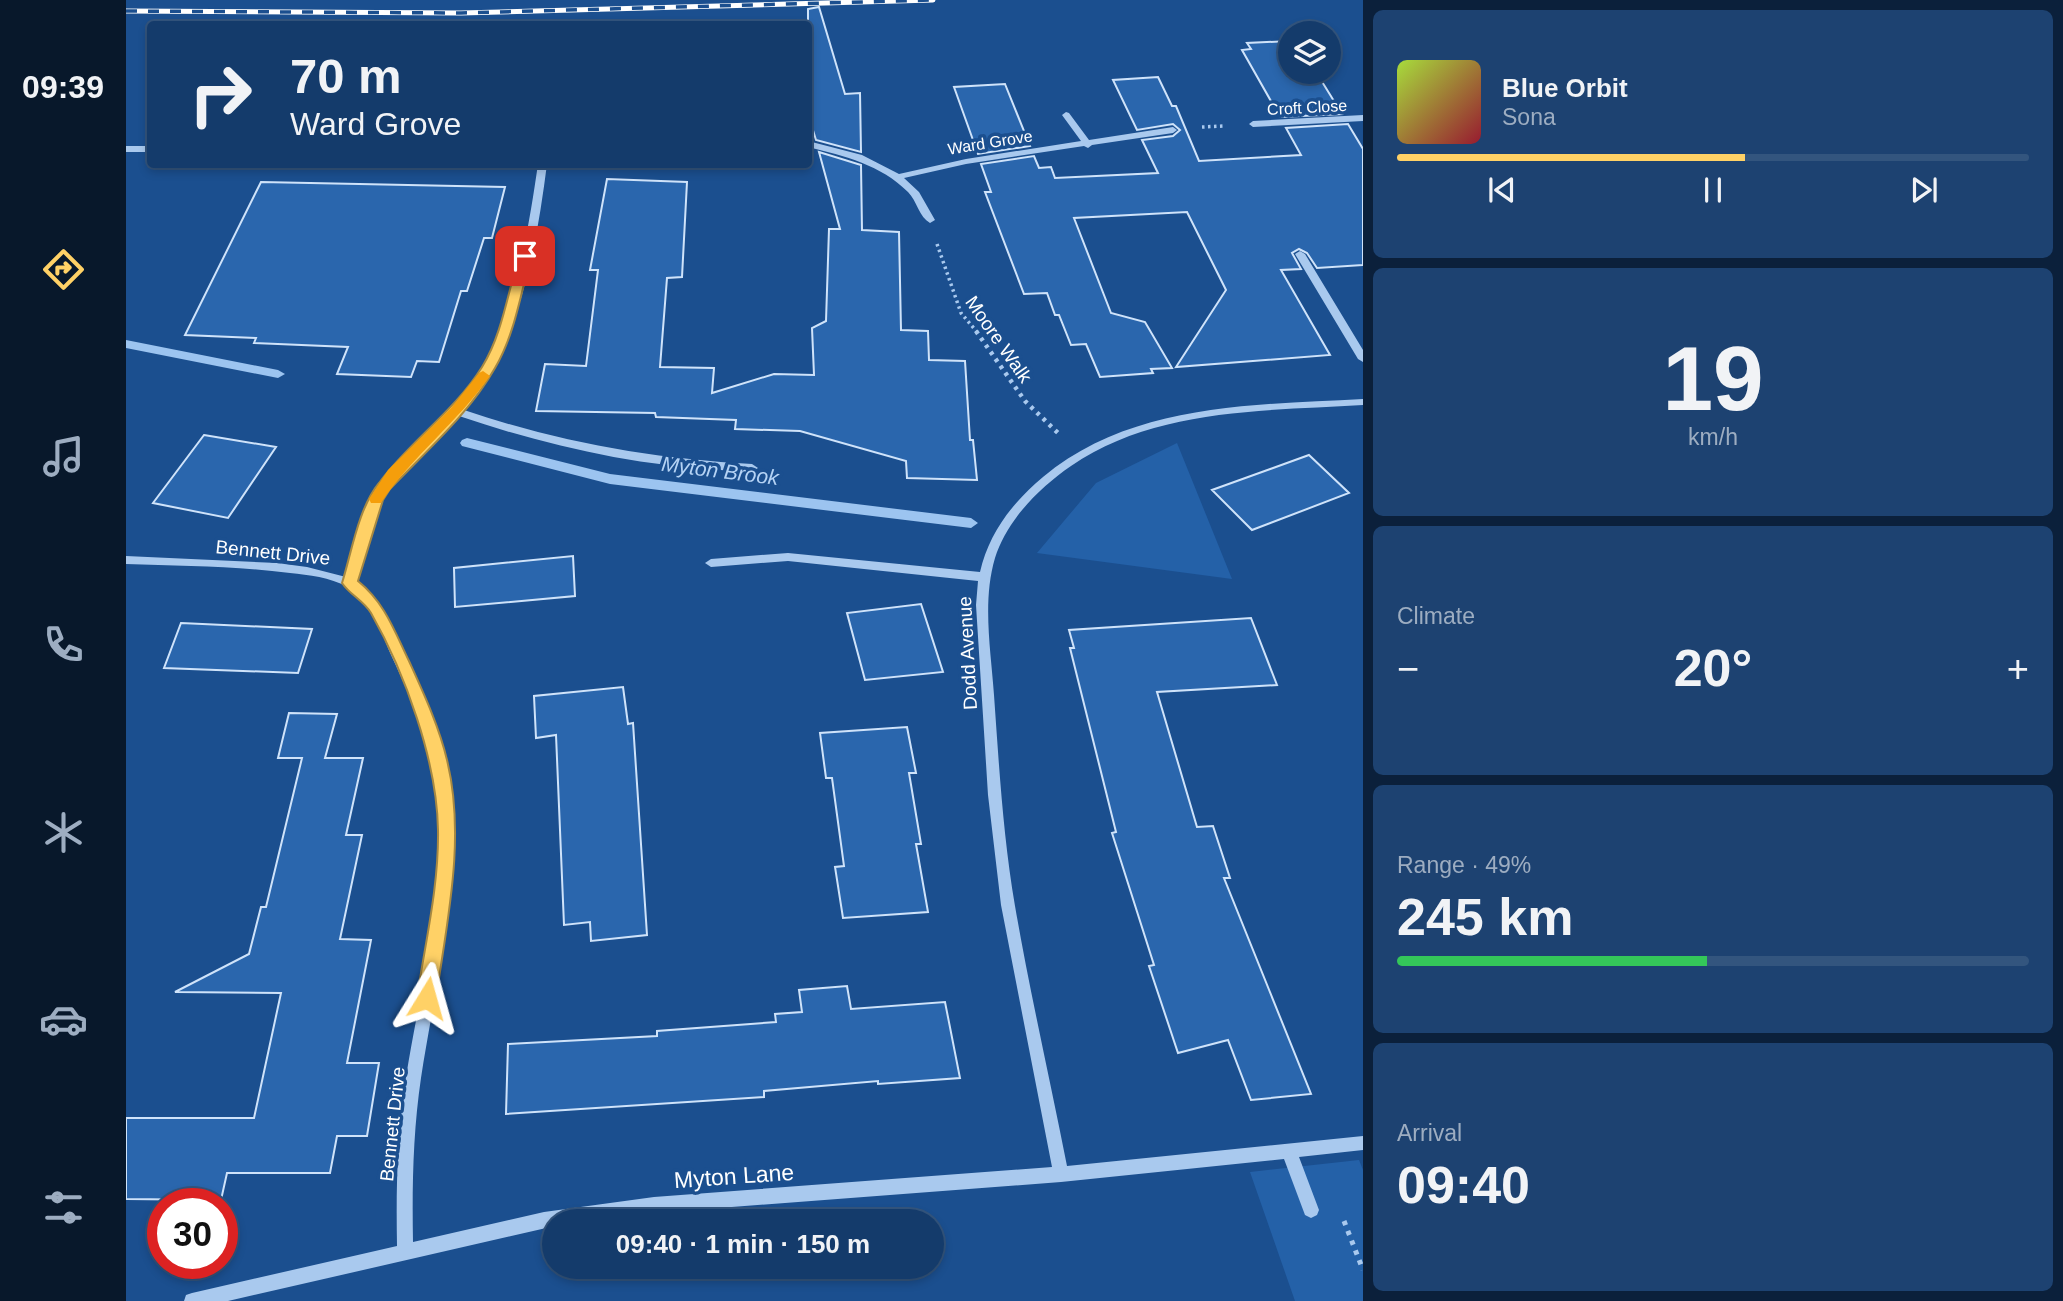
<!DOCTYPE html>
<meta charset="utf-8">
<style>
:root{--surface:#143b6b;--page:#1d4271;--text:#f1f3f6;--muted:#9dadc1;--line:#33557e;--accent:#ffd166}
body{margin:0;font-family:Helvetica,sans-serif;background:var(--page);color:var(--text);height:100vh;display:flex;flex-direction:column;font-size:26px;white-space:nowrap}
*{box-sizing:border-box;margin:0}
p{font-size:23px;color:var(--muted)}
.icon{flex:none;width:38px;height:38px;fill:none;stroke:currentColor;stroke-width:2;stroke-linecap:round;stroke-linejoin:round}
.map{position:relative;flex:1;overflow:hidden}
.drawer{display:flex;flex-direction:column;gap:10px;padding:10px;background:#0b203b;width:700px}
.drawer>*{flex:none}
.hud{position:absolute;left:21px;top:21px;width:665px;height:147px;border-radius:7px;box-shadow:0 4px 10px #0003,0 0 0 2px var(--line);background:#143b6b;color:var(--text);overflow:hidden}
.fabs{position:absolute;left:1152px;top:21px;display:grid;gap:14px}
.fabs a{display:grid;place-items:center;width:63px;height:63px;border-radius:50%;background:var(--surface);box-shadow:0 4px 10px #0003,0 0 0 2px var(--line);font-size:35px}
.speed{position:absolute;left:21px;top:1188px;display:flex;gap:14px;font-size:35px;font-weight:700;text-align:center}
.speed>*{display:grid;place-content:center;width:91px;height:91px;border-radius:50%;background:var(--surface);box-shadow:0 4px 10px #0003,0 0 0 2px var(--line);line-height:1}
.speed .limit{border:10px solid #d22;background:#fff;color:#111}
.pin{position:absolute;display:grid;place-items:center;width:60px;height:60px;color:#fff;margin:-30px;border-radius:14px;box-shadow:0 4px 10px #0006}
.me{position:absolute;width:77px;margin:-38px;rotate:8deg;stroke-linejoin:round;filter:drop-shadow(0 0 5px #0008)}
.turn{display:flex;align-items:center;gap:24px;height:147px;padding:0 28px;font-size:32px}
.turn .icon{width:91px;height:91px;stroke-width:2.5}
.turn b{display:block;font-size:49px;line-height:60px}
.big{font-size:52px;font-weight:800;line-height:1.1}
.drawer .widget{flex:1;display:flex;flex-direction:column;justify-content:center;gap:10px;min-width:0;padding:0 24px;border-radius:10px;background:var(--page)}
.drawer .dial{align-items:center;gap:0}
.dial b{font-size:91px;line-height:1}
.song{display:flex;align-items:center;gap:21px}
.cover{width:84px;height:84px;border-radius:10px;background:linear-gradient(135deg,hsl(80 70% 55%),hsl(350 70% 35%))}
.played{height:7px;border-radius:4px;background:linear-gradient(90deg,var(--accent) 55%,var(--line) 55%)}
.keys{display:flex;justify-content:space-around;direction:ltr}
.heat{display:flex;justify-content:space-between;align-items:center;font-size:38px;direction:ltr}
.charge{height:10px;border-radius:5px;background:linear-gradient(90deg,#34c759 49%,var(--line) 0)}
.trip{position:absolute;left:416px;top:1209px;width:402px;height:70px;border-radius:35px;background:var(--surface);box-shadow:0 4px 10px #0003,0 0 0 2px var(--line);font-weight:800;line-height:70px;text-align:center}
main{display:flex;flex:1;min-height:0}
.tab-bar{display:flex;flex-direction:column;width:126px;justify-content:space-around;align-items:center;background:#08182b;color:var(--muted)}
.tab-bar .icon{width:49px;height:49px}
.tab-bar .on{color:var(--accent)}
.tab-bar b{font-size:32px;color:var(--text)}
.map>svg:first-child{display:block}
.green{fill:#2461a8}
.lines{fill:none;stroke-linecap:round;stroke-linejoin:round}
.stream{fill:#9cc4f0;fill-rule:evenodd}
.building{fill:#2a66ad;stroke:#cfe3fa;stroke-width:2}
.path-far2{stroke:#a9c9ee;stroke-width:3.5;stroke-dasharray:2.5 3.5;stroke-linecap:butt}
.path-far1{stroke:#a9c9ee;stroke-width:4.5;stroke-dasharray:3.5 5;stroke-linecap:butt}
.path{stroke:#a9c9ee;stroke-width:5;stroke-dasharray:4.5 6;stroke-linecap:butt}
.minor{fill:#a9c9ee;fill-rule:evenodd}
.rail-casing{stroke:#fff;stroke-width:5}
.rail{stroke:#1b4f8f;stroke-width:3.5;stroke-dasharray:11;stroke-linecap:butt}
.route{fill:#ffd166;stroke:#a68842;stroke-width:2}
.slow{fill:#f59e0b}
.labels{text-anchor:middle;stroke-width:7;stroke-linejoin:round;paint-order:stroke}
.far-street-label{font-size:16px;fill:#fff;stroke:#1b4f8f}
.street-label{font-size:19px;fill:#fff;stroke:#1b4f8f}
.water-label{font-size:21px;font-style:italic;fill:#b5d3f5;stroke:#1b4f8f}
.near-street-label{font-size:23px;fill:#fff;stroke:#1b4f8f}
</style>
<main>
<nav class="tab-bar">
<b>09:39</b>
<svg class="icon on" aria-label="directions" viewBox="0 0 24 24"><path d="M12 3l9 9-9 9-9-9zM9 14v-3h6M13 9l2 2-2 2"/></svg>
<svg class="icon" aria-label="music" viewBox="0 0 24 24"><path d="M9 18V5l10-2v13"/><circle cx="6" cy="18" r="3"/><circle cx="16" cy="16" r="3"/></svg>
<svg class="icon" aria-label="phone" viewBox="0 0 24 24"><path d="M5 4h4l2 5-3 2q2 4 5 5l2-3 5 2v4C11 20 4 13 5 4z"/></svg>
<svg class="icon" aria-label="climate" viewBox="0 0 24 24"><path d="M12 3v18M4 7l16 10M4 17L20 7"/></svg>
<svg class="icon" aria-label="car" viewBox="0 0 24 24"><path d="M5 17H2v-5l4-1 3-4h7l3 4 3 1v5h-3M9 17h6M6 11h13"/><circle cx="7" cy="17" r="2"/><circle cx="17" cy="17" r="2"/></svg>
<svg class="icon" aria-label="filters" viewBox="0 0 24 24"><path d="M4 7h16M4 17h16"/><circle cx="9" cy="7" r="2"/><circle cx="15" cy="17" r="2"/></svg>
</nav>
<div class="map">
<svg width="1237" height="1301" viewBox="0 0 1237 1301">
<rect width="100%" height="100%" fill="#1b4f8f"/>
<path class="green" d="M1051,443L1106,579L911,553L970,483Z
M1233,1160L1237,1170V1301H1169L1124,1172Z"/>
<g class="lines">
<path class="stream" d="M0,340L152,370L159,374L152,378L0,348Z
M341,438L484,474L845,518L852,523L845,528L484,484L336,446L334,443L336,440Z"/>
</g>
<path class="building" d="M693,7L719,94L734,93L735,152L690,140L682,114V9Z
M1164,41V72H1190L1216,114L1154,117L1116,50L1125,49L1121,43Z
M1032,77L1046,106H1050L1073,161L1175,155L1160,128L1222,124L1237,149V265L1191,268L1181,253L1173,249L1166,253L1175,269L1155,270L1204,355L1050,367L1100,290L1061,212L948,218L985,313L1019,322L1046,368L1025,369L1027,373L974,377L960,344L945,345L933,315H929L921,293L898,294L859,192H865L855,164L908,156L913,168L925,167L929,178L1032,173L1016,140L1047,136L1054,130L1047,124L1011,130L987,80Z
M879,84L904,146L852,154L828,87Z
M693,152L735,165L736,230L773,232L775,330L802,331L803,360L839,361L844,440H847L851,480L781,478L780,461L674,431L609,429L610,420L530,417L529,413L410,411L419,364L460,366L472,270H464L481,179L561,182L556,277L541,278L534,367L588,368L586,393L648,374L688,375L686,328L700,321L703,229H714Z
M135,182L379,187L366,238H358L341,291H335L313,362L291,361L285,377L211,374L222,347L128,343L130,338L59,335Z
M78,435L150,447L102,518L27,503Z
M1183,455L1223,493L1126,530L1086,490Z
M447,556L449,596L329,607L328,568Z
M795,604L817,672L739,680L721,613Z
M1125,618L1151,685L1031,692L1071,827L1087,826L1104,878H1098L1185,1094L1125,1100L1102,1040L1052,1053L1023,966L1028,965L986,833L990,832L944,648H948L943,630Z
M55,623L186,629L172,673L38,668Z
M497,687L502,724L507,723L521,935L465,941L464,922L438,925L430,735L410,738L408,696Z
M163,713L211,714L199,758H237L220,835H236L214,939L245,940L221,1063H253L241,1136H211L204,1173H101L95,1200L0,1199V1118H128L155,993L49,992L123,954L135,907H140L176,758H152Z
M781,727L790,773H783L795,844H790L802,912L717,918L709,867L718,866L706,778H700L694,733Z
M721,986L725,1009L819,1002L834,1078L752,1084V1081L638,1091V1097L380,1114L382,1044L531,1036V1031L650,1022L649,1014L676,1012L673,990Z"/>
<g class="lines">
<path class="path-far2" d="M1076,127L1098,126
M811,244L835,313L851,332"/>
<path class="path-far1" d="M850,331L899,401L933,434"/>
<path class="path" d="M1218,1221L1237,1270"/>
<path class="minor" d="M940,112L943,113L963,140L1047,127L1051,130L1047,133L966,145L962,148L958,146L840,164L778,178L793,192L809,220L804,223C793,217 791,201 782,192C755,165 719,156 682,147V141L736,155L773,174L840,159L955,141L936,115Z
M1237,115V121L1127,127L1123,124L1127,121Z
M0,146H24V152H0Z
M412,164H421C410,249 394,343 338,410C432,442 527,459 626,464L632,468C623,475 606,471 595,470C506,465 418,445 333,416L282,465L262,488L256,500L230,582C257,602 267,632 281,662C297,697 314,733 321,771C340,873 310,978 295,1078C287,1132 286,1187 287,1242L418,1212L528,1197L926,1167L875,905L862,795L850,605L852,581L662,561L585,567L579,563L585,559L662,553L854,572C863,533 886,503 917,477C1006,403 1127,405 1237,399V405C1139,411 1029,408 945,466C913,488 881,520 869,558C856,602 865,651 868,695C873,765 877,836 889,906C904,993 924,1079 941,1166L1237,1136V1150L1173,1157L1193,1210L1191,1215L1185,1218L1179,1215L1158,1159L935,1182L528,1213L464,1222H429V1226L102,1301H58L60,1295L66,1293L271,1246C270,1189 271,1133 280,1077C296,977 326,873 308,771C301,731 283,694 266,657C255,632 246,601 221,587C204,577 183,575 164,573C110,566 55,566 0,564V556L151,563L181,567L220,577L244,500L254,483C280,451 315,427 340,394C386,331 401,240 412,164Z
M1174,251L1179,254L1237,350V362L1232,359L1169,254Z"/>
<g class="rail-casing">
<path id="rail" d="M0,11L335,13L807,0"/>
</g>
<use href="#rail" class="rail"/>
</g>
<path class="route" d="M399,252L405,256C395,292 389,334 369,368C343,414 300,451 264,489L257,500L232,581C259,603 268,630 283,661C297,692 313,726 321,760C340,838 321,921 310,998L307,1004L301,1007L294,1004L291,998C299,943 313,886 312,830C311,761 279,673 245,613C237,600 224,595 216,583C226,551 232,509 253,483C284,441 328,412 356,367C376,335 382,292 393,256Z"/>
<path class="slow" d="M357,371L364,376C332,422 286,456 255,503H245L243,499L262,470L325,408L353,373Z"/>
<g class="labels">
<g class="far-street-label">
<text transform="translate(1181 107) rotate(-3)" y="6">Croft Close</text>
<text transform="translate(864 142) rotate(-9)" y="6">Ward Grove</text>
</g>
<g class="street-label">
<text transform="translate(873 339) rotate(55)" y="7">Moore Walk</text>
<text transform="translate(147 552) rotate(6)" y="7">Bennett Drive</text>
<text transform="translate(841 653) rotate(-93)" y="7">Dodd Avenue</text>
<text transform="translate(266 1124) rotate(-84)" y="7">Bennett Drive</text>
</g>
<g class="water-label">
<text transform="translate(594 471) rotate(7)" y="7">Myton Brook</text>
</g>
<g class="near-street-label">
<text transform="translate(608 1176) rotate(-4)" y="8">Myton Lane</text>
</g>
</g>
</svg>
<div class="fabs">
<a><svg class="icon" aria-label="layers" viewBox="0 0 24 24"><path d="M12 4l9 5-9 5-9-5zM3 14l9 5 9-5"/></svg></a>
</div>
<div class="speed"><div class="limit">30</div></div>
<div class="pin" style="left:399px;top:256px;background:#d93025"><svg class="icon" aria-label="arrive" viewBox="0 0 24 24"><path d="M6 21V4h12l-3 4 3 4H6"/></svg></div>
<svg class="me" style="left:301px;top:998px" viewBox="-20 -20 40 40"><path d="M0-17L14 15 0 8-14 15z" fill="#ffd166" stroke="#fff" stroke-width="4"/></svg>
<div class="trip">09:40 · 1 min · 150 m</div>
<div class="hud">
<div class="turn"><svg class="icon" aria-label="right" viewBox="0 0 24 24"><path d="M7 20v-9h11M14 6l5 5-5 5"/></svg><div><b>70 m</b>Ward Grove</div></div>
</div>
</div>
<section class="drawer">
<div class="widget">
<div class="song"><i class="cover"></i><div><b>Blue Orbit</b><p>Sona</p></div></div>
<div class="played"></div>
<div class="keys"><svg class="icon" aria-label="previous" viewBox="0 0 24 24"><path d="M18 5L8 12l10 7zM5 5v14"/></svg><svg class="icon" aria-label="pause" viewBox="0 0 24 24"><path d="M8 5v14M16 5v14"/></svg><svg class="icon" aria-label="next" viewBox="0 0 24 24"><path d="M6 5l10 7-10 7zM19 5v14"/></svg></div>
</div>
<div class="widget dial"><b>19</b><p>km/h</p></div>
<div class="widget"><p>Climate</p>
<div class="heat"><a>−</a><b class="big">20°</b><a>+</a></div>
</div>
<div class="widget"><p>Range · 49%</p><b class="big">245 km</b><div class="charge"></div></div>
<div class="widget"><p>Arrival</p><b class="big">09:40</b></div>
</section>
</main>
